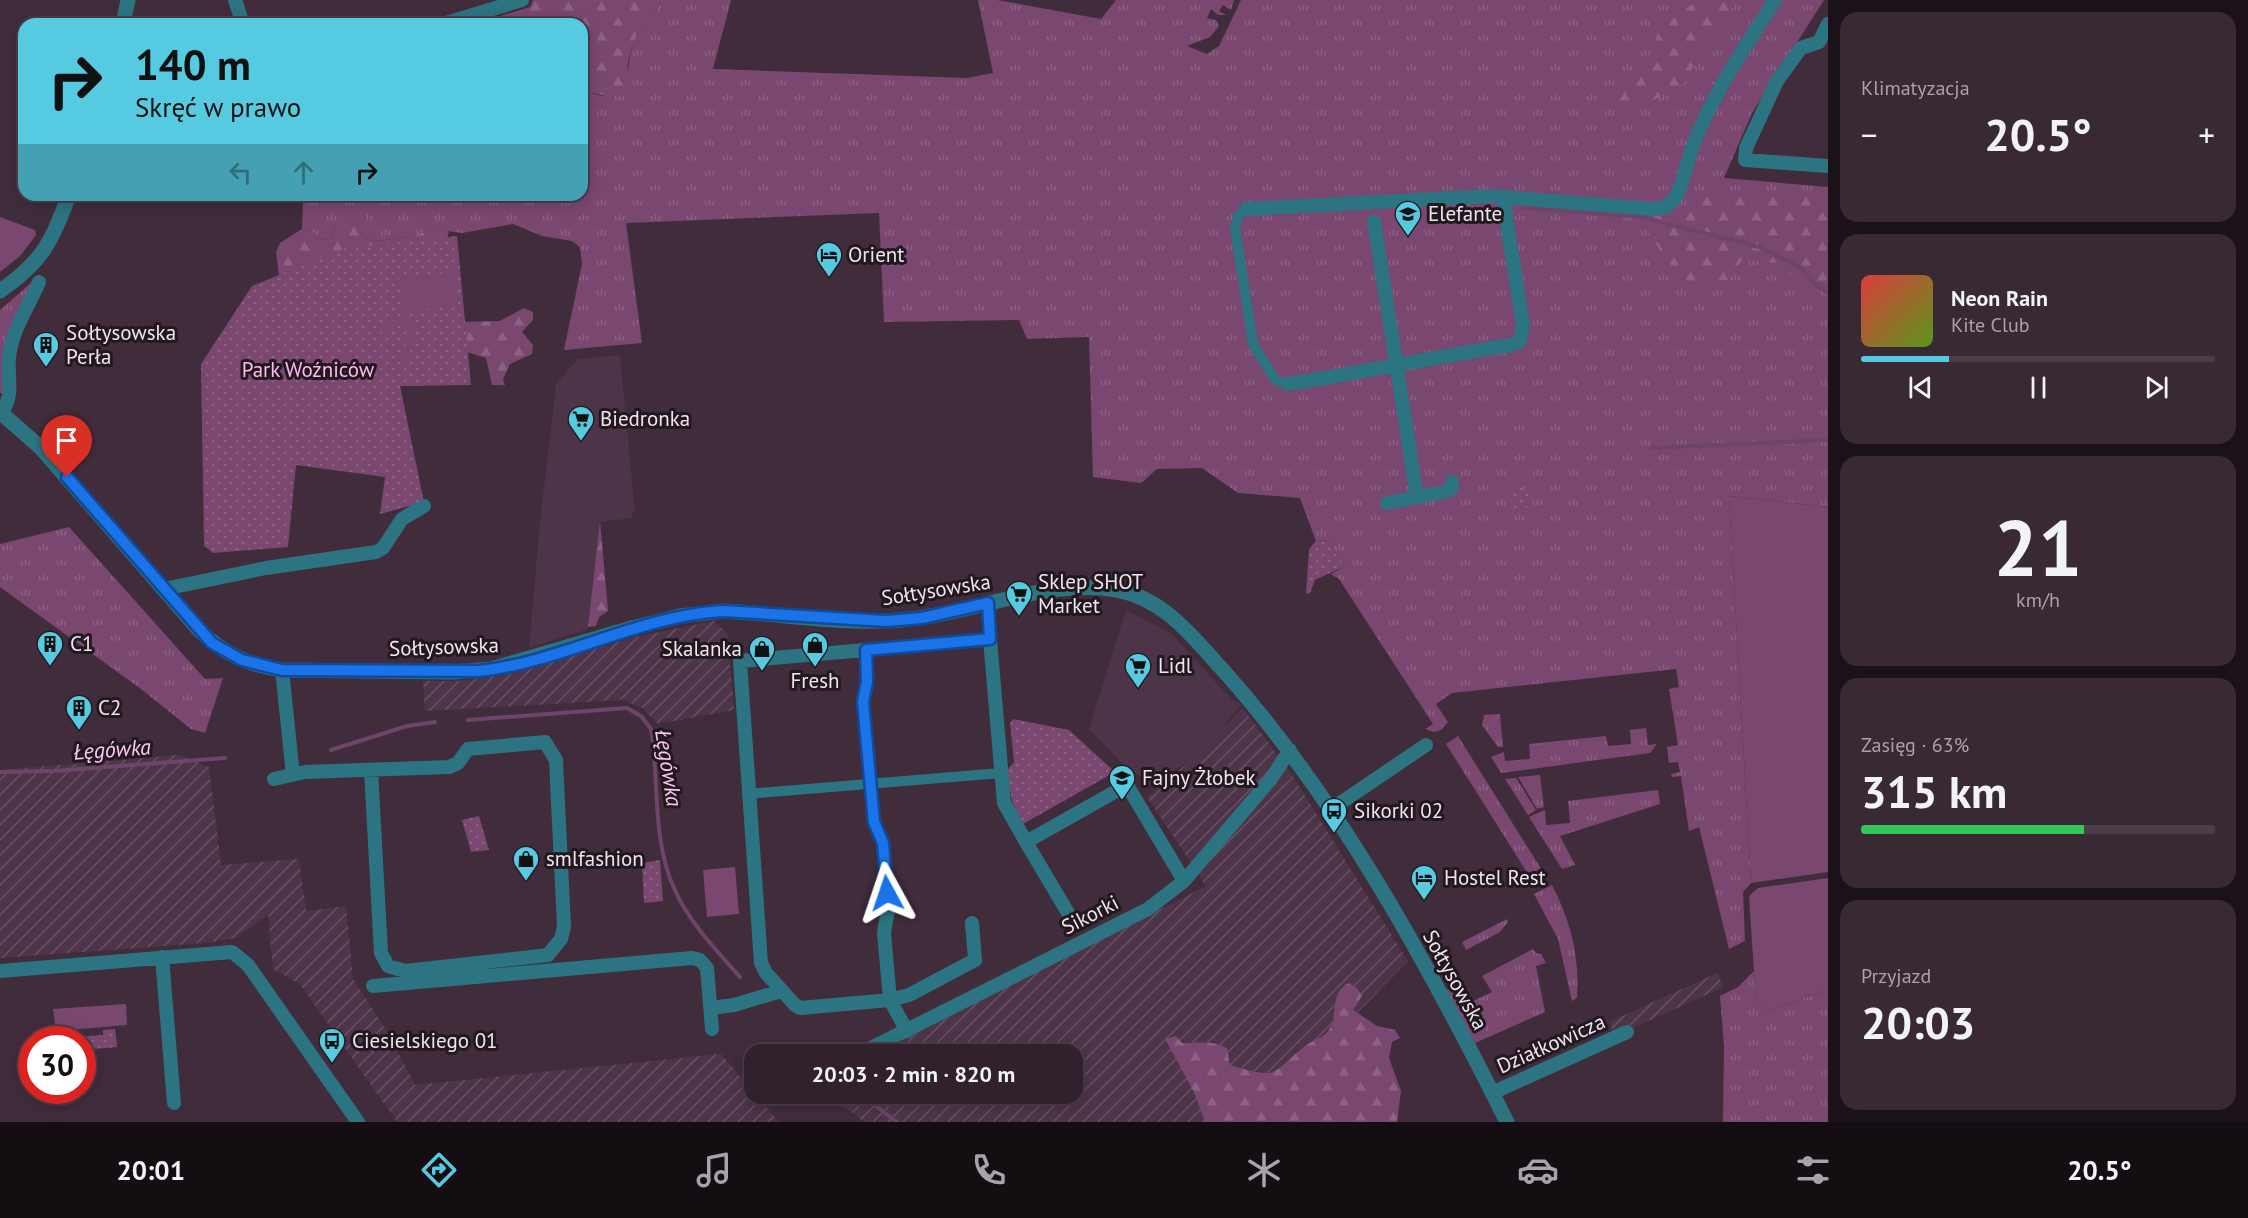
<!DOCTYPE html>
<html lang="pl">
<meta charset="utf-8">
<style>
:root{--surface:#31212d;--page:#392935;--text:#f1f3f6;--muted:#a8a3aa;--line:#4c3e49;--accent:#55cae0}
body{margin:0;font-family:"PT Sans",sans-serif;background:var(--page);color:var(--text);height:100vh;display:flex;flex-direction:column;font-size:22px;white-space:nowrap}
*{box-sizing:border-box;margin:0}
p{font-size:20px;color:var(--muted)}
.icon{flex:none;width:33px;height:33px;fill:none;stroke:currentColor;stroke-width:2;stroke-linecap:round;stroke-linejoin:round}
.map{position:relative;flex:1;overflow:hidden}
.sheet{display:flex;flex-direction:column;gap:12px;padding:12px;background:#1b1219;width:420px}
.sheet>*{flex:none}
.hud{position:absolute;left:18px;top:18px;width:570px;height:183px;border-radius:18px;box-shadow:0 3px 15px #0003,0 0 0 2px var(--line);background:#55cae0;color:#111;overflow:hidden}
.speed{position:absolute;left:18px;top:1026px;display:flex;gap:12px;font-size:30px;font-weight:700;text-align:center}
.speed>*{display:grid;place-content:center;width:78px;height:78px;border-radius:50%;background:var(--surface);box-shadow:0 3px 15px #0003,0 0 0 2px var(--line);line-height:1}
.speed .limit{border:9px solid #d22;background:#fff;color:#111}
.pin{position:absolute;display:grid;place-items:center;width:51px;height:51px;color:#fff;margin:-62px -26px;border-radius:50% 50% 50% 0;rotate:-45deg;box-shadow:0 0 6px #0007}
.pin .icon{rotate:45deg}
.me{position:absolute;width:66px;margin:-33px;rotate:355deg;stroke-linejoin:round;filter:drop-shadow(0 0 4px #0008)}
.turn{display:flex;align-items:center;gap:21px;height:126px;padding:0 18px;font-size:27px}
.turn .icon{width:78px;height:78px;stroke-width:2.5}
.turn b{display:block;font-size:42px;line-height:51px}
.lanes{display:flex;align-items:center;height:57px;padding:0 18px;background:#0003;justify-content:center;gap:30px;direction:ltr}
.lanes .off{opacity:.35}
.big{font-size:45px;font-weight:700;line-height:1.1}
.sheet .card{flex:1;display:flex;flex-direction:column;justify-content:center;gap:9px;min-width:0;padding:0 21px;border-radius:18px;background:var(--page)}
.sheet .dial{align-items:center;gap:0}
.dial b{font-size:78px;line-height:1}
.song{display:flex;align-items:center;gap:18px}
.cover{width:72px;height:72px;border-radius:9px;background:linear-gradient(135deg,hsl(0 70% 55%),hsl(90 70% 35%))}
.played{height:6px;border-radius:3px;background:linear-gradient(90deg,var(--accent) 25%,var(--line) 25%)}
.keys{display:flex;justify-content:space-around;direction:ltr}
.heat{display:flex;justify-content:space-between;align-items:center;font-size:33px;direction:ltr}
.charge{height:9px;border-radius:4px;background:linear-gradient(90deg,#34c759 63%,var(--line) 0)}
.trip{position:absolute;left:744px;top:1044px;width:339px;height:60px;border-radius:18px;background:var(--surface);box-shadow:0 3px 15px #0003,0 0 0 2px var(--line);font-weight:700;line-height:60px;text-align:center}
.tabs{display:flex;height:96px;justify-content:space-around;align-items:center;background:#140d12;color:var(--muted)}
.tabs .icon{width:42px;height:42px}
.tabs .selected{color:var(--accent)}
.tabs b{font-size:27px;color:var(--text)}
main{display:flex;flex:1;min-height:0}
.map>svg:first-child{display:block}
.built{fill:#4e3448}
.industrial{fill:url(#industrial-furrows)}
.grass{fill:url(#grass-tufts)}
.forest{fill:url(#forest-firs)}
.park{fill:url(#park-dots)}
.garden{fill:#7a4770;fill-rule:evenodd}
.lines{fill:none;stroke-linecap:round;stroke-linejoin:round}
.stream{stroke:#6e4468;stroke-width:4}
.pedestrian{stroke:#2c7481;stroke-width:10}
.minor{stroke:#2c7481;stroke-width:14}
.tertiary{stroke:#2c7481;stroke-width:15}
.route-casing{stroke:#114b97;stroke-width:15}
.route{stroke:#1a73e8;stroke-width:10}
.labels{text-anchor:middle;stroke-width:6;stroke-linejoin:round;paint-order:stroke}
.poi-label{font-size:21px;fill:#f2e4ee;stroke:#22181f;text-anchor:start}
.park-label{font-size:21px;fill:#ffb9ef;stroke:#22181f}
.street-label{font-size:21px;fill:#f2e4ee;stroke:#22181f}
.water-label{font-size:22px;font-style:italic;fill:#fcc7f0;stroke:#22181f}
</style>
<main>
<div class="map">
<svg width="1828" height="1122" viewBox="0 0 1828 1122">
<defs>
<pattern id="industrial-furrows" width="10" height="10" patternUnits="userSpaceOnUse" patternTransform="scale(1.5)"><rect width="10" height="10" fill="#4e3448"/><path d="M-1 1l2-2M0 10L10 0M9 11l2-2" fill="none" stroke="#685163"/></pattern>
<pattern id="grass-tufts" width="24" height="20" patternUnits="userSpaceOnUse" patternTransform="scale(1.5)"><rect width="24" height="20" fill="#7a4770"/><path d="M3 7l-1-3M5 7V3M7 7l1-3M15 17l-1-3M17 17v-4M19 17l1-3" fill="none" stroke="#8d6185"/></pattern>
<pattern id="forest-firs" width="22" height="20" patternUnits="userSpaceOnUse" patternTransform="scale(1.5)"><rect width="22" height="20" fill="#7a4770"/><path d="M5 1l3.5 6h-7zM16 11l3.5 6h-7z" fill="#8d6185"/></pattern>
<pattern id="park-dots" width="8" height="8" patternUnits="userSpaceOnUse" patternTransform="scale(1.5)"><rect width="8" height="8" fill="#7a4770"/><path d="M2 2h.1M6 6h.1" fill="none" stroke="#8d6185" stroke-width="1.8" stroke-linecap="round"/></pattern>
</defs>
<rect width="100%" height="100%" fill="#412c3c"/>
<path class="built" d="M620,355L635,511L632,512V518L600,522L588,629L529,648L540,521L556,384L578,359Z
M1126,610L1171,633L1232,700L1241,704L1214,739L1193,759L1150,784L1120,761L1089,729Z"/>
<path class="industrial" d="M714,621L727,633L734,710L658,724L642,708L623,700L425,711L423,681H458L512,674L635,637Z
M1243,708L1294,778L1408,961L1251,1122H864L828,1094H1072V1054H875L1206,886L1147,797L1196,756Z
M179,755L209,767L221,865L299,859L306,911L346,906L353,979L386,1030L415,1085L721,1054L779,1122H397L300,984L273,969L268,915L236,938L204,943L0,958V770Z
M1717,973L1724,987L1615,1036L1609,1022Z"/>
<path class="grass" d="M661,0H731L713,69L967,78L993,73L978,0H997L1101,19L1116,0H1234L1231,10L1223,5L1219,11L1226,15H1218L1211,9L1207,18L1216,20L1219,26L1210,37L1187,46L1207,54L1219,46L1241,0H1824L1752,113L1724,178L1828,187V507L1729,496L1751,883L1743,892L1745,941L1729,949L1699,827L1689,831L1681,776L1672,777L1671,774L1680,772L1678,762L1669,763L1667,747L1678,745L1669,689L1679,687L1676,669L1452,693L1436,704L1448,722L1441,730L1434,732L1425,729L1433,724L1339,579L1331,574L1345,566L1327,540L1316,541L1300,498L1238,493L1202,468L1157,469L1141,483L1093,477L1089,337L1027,339L1019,320L884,322L879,213L626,223L642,343L564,350L582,264L580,247L572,241L542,236L513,224L462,233L449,231L442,227L411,236L380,241L363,239L360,231L336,223L331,239L323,240L309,230L302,229L303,203L322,195H582V91L603,96L628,75C628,61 632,40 641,28C648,17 657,12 661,0Z
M32,282L22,310L6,394L0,393V310Z
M69,527L205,679L223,678L205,733L191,729L141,689L0,587V544Z
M1500,714L1503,747H1498L1482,725L1484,715Z
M1646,728L1648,745L1657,744L1650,753L1501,773L1491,757L1504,752L1505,761L1530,759L1529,744L1606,736L1608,746L1631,744L1630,730Z
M1458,736L1540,867L1546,877L1539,881L1530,877L1446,744Z
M1540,775L1544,807L1537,809L1518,777Z
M1516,778L1536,810L1528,815L1505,779Z
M1658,790L1660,804L1560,836L1575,865L1562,869L1529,817L1545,810L1546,825L1570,823L1568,801Z
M1552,885C1571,922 1580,957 1577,998L1572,1001L1558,939L1534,894Z
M1507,919L1508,922L1500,932L1466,950L1462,942Z
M1533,949L1536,953L1541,954L1546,963L1536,966L1545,1012L1475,1043L1446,990L1455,985L1467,1004L1492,992L1482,976Z
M1754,971L1756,1002L1767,1011L1828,990V1122H1723L1724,1046L1720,996L1738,987Z"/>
<path class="forest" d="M533,0H661C657,12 649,17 642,27C635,35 630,52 628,63C626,74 634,86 626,95L608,96L582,91V24H474L530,7Z
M1698,0H1737L1682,84L1636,110L1613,104V90L1644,74L1659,29Z
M1772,193L1828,197V292L1810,291L1777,263L1743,259L1728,280L1682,281L1635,214L1685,217L1690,196Z
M358,211L365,216V224L360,231L363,239L380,241L411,236L442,227L449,231L447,239L279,276L276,252L280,243L302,229L309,230L323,240L331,239L336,223Z
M524,308L533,312V320L522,332L533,345L532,354L510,364L503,379L505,385H492L486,358L464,351L450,383L444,385L400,386L407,424L389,376L458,322L500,321Z
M600,521L608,611L599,617L596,626L588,627Z
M1349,983L1357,988L1362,996L1353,1010L1377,1026L1395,1030L1400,1038L1392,1042L1389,1058L1401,1091L1397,1122H1205L1194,1092L1165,1039L1176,1036L1182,1043C1199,1043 1212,1040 1227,1048L1230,1065C1283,1081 1269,1073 1308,1044C1316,1039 1326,1037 1330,1028C1339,1011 1329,993 1349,983Z"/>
<path class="park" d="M457,236L471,385L400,386L424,502L380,514L385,477L296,465L288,547L213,553L204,546L201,364L252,286L346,248Z
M1522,485L1523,492L1536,491L1534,500L1528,501L1527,508L1511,510L1509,493L1514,492V486Z
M1327,540L1345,566L1315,580L1310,593L1306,594L1309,549L1316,541Z
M1013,719L1069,730L1115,772L1023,824L1012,802L1007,770L1014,762L1010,723Z
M479,816L489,850L471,852L462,820Z
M660,860L663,901L644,903L642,863Z
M115,1029L117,1047L83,1050L82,1040L63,1039V1034L75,1033L76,1037L103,1035V1030Z"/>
<path class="garden" d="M0,217L35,230L36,235L20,256L0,272Z
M454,272L458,306L402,312L399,278Z
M409,317L414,320L416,327L408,357L398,361L374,331L379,324ZM403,324L410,325L404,351L400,354L387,344L380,332Z
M348,352L357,362L337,381L328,372Z
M1729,496L1828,507V872L1751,883Z
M735,867L739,914L707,917L703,870Z
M1828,878V990L1767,1011L1756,1002L1749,896L1758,888Z
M126,1004L127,1025L56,1031L53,1009Z"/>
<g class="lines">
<path class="stream" d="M1523,208L1642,217L1759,247L1801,268L1816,285L1828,293
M1651,448L1828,440
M468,720L627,708L641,716L651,729L653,743C658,789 654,845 674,888C688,921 716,950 740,977
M331,750L407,726L435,722
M0,772L54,771L225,758
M860,1094L897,1122"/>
<path class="pedestrian" d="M1246,209L1238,216L1235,228L1253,344L1275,380L1288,384
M747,794L1001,773"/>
<path class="minor" d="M235,0L243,24
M443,24L522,0
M1828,24L1819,42L1801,48L1777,81L1746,148L1745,160L1828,166
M1246,209L1491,196L1652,209L1666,207C1683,196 1686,163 1693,145C1713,93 1745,47 1775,0
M1374,222L1417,497
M1288,384C1363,372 1436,357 1511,345L1520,341L1523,326L1503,197
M1,413C15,395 7,378 9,358C11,331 29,306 39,282
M1387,503L1448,491L1452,488V482
M164,589L266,568L376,552L383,548L402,519L424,506
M990,639L1004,803L1026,842L1127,785L1184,881
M866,650L867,682L863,702L874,822L883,843L888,909L884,933L890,1000L909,995L975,960L972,923
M282,670L293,775
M274,779L305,772L449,767L458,763L468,749L545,742L556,760L564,927L561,939L548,955L405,971L388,966L381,953L371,770
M1330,810L1426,745
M1026,842L1068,913
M162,957L174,1103
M0,971L232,952L248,965L358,1122
M373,986L692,958L700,960L707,968L712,1029
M711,1008L734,1005L781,991
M907,1031L890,1000L800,1008L795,1005L766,973L761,963L740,661L990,639L988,603
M859,1054L1148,909L1184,881L1270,780L1290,750
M1492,1093L1627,1032
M762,1094H763"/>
<path class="tertiary" d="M123,24L128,0
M0,291C43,261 51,243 69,195
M0,412L41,448L199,630C224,654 248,665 282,670L453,672L491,669L632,628L680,616L723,611C785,614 848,626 910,619C978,612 1048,578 1117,590C1164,599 1191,635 1222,669C1339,799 1429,966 1507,1122"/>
</g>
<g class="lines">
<g class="route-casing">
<path id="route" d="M67,477L212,643L242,660L282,670L479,671C562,662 638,616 723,611L886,621L922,618L988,603L990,639L866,650L867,681L863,702L874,822L883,843L887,893"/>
</g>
<use href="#route" class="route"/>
</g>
<defs>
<g id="school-pin" transform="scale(1.35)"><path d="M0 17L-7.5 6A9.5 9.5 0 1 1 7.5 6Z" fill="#55cae0" stroke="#22181f"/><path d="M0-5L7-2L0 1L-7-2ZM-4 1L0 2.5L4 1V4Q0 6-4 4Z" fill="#111"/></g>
<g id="hotel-pin" transform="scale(1.35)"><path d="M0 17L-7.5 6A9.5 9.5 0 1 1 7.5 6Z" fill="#55cae0" stroke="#22181f"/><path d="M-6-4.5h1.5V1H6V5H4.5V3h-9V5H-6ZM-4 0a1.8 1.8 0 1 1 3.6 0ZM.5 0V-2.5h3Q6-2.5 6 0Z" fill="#111"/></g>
<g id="building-pin" transform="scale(1.35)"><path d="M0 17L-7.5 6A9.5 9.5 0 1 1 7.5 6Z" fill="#55cae0" stroke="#22181f"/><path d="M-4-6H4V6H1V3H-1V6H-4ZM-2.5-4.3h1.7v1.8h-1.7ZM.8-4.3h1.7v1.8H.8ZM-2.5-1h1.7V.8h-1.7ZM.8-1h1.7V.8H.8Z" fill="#111"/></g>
<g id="supermarket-pin" transform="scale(1.35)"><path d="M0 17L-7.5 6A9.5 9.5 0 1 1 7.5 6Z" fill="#55cae0" stroke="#22181f"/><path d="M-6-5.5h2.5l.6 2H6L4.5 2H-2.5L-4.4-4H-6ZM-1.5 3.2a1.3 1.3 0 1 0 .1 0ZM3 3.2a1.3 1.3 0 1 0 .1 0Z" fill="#111"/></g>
<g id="shop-pin" transform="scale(1.35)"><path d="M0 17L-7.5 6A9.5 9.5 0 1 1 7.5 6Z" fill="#55cae0" stroke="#22181f"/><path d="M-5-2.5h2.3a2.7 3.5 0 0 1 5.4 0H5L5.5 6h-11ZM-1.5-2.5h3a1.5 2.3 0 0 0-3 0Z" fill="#111"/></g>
<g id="bus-pin" transform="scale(1.35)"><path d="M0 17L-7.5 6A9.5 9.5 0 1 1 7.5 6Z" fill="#55cae0" stroke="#22181f"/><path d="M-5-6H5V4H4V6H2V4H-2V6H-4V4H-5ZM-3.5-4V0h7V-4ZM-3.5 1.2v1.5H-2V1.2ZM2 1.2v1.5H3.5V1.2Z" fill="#111"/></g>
</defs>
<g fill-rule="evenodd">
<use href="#school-pin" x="1408" y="214"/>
<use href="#hotel-pin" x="829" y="255"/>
<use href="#building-pin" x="46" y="345"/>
<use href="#supermarket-pin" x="581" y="419"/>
<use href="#supermarket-pin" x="1019" y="594"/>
<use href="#building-pin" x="50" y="644"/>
<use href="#shop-pin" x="815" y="645"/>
<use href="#shop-pin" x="762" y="649"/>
<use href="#supermarket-pin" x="1138" y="666"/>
<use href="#building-pin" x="79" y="708"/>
<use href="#school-pin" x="1122" y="778"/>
<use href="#bus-pin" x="1334" y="811"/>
<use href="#shop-pin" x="526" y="859"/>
<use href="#hotel-pin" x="1424" y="878"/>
<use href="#bus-pin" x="332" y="1041"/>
</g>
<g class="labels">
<g class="poi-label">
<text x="1428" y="221">Elefante</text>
<text x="848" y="262">Orient</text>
<text x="66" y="340">Sołtysowska<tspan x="66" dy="24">Perła</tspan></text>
<text x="600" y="426">Biedronka</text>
<text x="1038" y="589">Sklep SHOT<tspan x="1038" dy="24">Market</tspan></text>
<text x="70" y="651">C1</text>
<text x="742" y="656" text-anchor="end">Skalanka</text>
<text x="1158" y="673">Lidl</text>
<text x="815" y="688" text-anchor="middle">Fresh</text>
<text x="98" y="715">C2</text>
<text x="1142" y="785">Fajny Żłobek</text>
<text x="1354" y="818">Sikorki 02</text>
<text x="546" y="866">smlfashion</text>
<text x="1444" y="885">Hostel Rest</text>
<text x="352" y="1048">Ciesielskiego 01</text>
</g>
<g class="park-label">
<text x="308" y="377">Park Woźniców</text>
</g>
<g class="street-label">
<text transform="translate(936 590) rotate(-9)" y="7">Sołtysowska</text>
<text transform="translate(444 647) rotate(-2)" y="7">Sołtysowska</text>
<text transform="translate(1090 915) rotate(-27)" y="7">Sikorki</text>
<text transform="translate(1455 980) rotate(61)" y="7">Sołtysowska</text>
<text transform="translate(1551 1044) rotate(-24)" y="7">Działkowicza</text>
</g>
<g class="water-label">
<text transform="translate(112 749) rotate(-4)" y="8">Łęgówka</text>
<text transform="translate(669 768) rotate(81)" y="8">Łęgówka</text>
</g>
</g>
</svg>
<div class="speed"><div class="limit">30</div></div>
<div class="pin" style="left:67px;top:477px;background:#d93025"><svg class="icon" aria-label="arrive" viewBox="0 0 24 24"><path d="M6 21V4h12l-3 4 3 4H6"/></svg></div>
<svg class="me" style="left:887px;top:893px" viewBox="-20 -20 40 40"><path d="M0-17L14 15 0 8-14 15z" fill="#1a73e8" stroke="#fff" stroke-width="4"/></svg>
<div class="trip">20:03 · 2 min · 820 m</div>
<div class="hud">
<div class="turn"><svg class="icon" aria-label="right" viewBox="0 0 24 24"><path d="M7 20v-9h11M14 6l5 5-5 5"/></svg><div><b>140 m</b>Skręć w prawo</div></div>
<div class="lanes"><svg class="icon off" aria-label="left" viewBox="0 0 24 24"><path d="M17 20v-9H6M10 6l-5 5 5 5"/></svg><svg class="icon off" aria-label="ahead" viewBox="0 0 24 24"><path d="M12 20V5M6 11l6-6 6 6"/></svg><svg class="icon" aria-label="right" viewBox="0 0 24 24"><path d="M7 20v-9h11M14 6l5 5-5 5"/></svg></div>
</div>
</div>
<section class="sheet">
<div class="card"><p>Klimatyzacja</p>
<div class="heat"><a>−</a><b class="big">20.5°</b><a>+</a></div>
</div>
<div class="card">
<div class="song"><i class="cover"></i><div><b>Neon Rain</b><p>Kite Club</p></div></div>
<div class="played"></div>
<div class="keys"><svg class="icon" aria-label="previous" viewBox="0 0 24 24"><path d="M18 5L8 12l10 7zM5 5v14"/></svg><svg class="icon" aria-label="pause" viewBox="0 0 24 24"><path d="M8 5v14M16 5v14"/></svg><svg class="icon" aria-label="next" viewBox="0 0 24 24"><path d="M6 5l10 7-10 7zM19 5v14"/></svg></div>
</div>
<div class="card dial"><b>21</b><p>km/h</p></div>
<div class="card"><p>Zasięg · 63%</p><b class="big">315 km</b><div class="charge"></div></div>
<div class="card"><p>Przyjazd</p><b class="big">20:03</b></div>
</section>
</main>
<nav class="tabs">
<b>20:01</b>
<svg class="icon selected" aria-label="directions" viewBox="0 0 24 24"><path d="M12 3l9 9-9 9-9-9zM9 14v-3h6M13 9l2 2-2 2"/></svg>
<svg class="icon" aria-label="music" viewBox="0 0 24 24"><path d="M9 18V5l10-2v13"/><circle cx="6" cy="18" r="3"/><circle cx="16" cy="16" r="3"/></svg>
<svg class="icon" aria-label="phone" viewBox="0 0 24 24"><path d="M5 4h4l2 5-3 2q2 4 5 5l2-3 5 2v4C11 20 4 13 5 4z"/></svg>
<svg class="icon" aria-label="climate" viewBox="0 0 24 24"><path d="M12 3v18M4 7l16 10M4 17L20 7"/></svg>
<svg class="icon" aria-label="car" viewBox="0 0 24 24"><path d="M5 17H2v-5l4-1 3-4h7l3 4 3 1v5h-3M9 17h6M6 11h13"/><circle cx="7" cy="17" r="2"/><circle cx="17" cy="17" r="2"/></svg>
<svg class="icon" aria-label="filters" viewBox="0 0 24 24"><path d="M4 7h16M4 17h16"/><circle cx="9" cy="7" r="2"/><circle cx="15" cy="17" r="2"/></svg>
<b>20.5°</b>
</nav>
